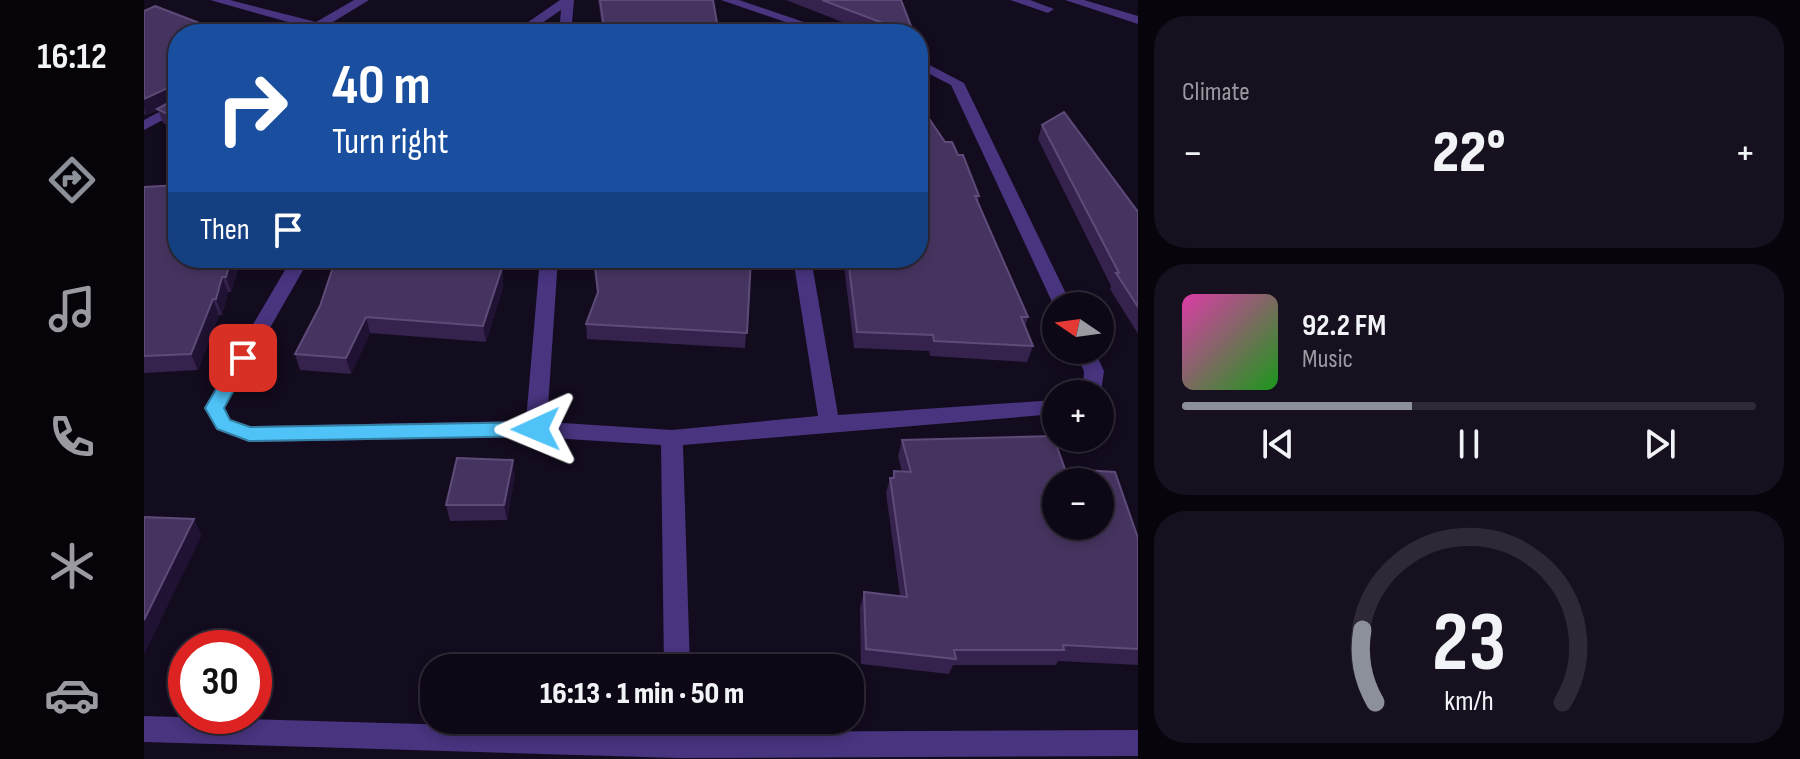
<!DOCTYPE html>
<meta charset="utf-8">
<style>
:root{--surface:#0e0816;--page:#17111f;--text:#f1f3f6;--muted:#9b9aa1;--line:#2e2935;--accent:#8c9099}
body{margin:0;font-family:"Sofia Sans Condensed",sans-serif;background:var(--page);color:var(--text);height:100vh;display:flex;flex-direction:column;font-size:30px;white-space:nowrap}
*{box-sizing:border-box;margin:0}
p{font-size:26px;color:var(--muted)}
.icon{flex:none;width:44px;height:44px;fill:none;stroke:currentColor;stroke-width:2;stroke-linecap:round;stroke-linejoin:round}
.map{position:relative;flex:1;overflow:hidden}
.side{display:flex;flex-direction:column;gap:16px;padding:16px;background:#08040c;width:662px}
.side>*{flex:none}
.banner{position:absolute;left:24px;top:24px;width:760px;height:244px;border-radius:32px;box-shadow:0 4px 12px #0003,0 0 0 2px var(--line);background:#1a4fa0;color:#fff;overflow:hidden}
.needle{width:52px;rotate:283deg}
.tools{position:absolute;left:898px;top:292px;display:grid;gap:16px}
.tools a{display:grid;place-items:center;width:72px;height:72px;border-radius:50%;background:var(--surface);box-shadow:0 4px 12px #0003,0 0 0 2px var(--line);font-size:40px}
.speed{position:absolute;left:24px;top:630px;display:flex;gap:16px;font-size:40px;font-weight:700;text-align:center}
.speed>*{display:grid;place-content:center;width:104px;height:104px;border-radius:50%;background:var(--surface);box-shadow:0 4px 12px #0003,0 0 0 2px var(--line);line-height:1}
.speed .limit{border:12px solid #d22;background:#fff;color:#111}
.pin{position:absolute;display:grid;place-items:center;width:68px;height:68px;color:#fff;margin:-34px;border-radius:16px;box-shadow:0 4px 12px #0006}
.me{position:absolute;width:88px;margin:-44px;rotate:269deg;stroke-linejoin:round;filter:drop-shadow(0 0 6px #0008)}
.turn{display:flex;align-items:center;gap:28px;height:168px;padding:0 32px;font-size:36px}
.turn .icon{width:104px;height:104px;stroke-width:2.5}
.turn b{display:block;font-size:56px;line-height:68px}
.then{display:flex;align-items:center;height:76px;padding:0 32px;background:#0003;gap:16px;font-size:30px}
.big{font-size:60px;font-weight:800;line-height:1.1}
.side .widget{flex:1;display:flex;flex-direction:column;justify-content:center;gap:12px;min-width:0;padding:0 28px;border-radius:32px;background:var(--page)}
.side .dial{align-items:center;gap:0}
.dial svg{height:208px;overflow:visible;fill:none;stroke:var(--line);stroke-width:7;stroke-linecap:round;text-anchor:middle}
.dial text{fill:var(--text);stroke:none}
.song{display:flex;align-items:center;gap:24px}
.cover{width:96px;height:96px;border-radius:12px;background:linear-gradient(135deg,hsl(320 70% 55%),hsl(120 70% 35%))}
.played{height:8px;border-radius:4px;background:linear-gradient(90deg,var(--accent) 40%,var(--line) 40%)}
.keys{display:flex;justify-content:space-around;direction:ltr}
.heat{display:flex;justify-content:space-between;align-items:center;font-size:44px;direction:ltr}
.trip{position:absolute;left:276px;top:654px;width:444px;height:80px;border-radius:32px;background:var(--surface);box-shadow:0 4px 12px #0003,0 0 0 2px var(--line);font-weight:800;line-height:80px;text-align:center}
main{display:flex;flex:1;min-height:0}
.menu{display:flex;flex-direction:column;width:144px;justify-content:space-around;align-items:center;background:#060309;color:var(--muted)}
.menu .icon{width:56px;height:56px}
.menu .on{color:var(--accent)}
.menu b{font-size:36px;color:var(--text)}
.map>svg:first-child{display:block}
.lines{fill:none;stroke-linecap:round;stroke-linejoin:round}
.minor{fill:#48347f;fill-rule:evenodd}
.wall{fill:#35224d}
.shaded-wall{fill:#201232}
.building{fill:#463460;stroke:#5e4b79;stroke-width:2;fill-rule:evenodd}
.route{fill:#4fc3f7;stroke:#337fa1;stroke-width:2}
</style>
<main>
<nav class="menu">
<b>16:12</b>
<svg class="icon on" aria-label="directions" viewBox="0 0 24 24"><path d="M12 3l9 9-9 9-9-9zM9 14v-3h6M13 9l2 2-2 2"/></svg>
<svg class="icon" aria-label="music" viewBox="0 0 24 24"><path d="M9 18V5l10-2v13"/><circle cx="6" cy="18" r="3"/><circle cx="16" cy="16" r="3"/></svg>
<svg class="icon" aria-label="phone" viewBox="0 0 24 24"><path d="M5 4h4l2 5-3 2q2 4 5 5l2-3 5 2v4C11 20 4 13 5 4z"/></svg>
<svg class="icon" aria-label="climate" viewBox="0 0 24 24"><path d="M12 3v18M4 7l16 10M4 17L20 7"/></svg>
<svg class="icon" aria-label="car" viewBox="0 0 24 24"><path d="M5 17H2v-5l4-1 3-4h7l3 4 3 1v5h-3M9 17h6M6 11h13"/><circle cx="7" cy="17" r="2"/><circle cx="17" cy="17" r="2"/></svg>
</nav>
<div class="map">
<svg width="994" height="759" viewBox="0 0 994 759">
<rect width="100%" height="100%" fill="#130b1e"/>
<g class="lines">
<path class="minor" d="M66,0H86L172,22L210,0H225L184,25L209,34L175,31L162,33V27Z
M416,0H430L427,34H415L417,10L382,34H367Z
M577,0H595L695,34H676Z
M866,0H886L910,9L904,13Z
M921,0H940L994,16V24Z
M774,59L820,83L928,306H912V309L910,306L807,85L774,68Z
M34,102V112L0,130V120Z
M148,258H166L80,408L87,420L106,426L382,421L396,258H414L403,422L528,430L674,416L649,258H667L694,415L912,400V414L539,445L546,668H520L517,445L392,437L105,442L73,430L60,408Z
M930,350H950L960,371L956,399V394H939L940,371Z
M0,716L521,731V720H549V732L994,730V756L535,758L0,742Z"/>
</g>
<path class="wall" d="M454,0H569L575,34H459Z
M642,0H757L770,34H729Z
M0,11L34,34V131L19,123L14,110L2,115L0,114Z
M898,125L994,212V334L966,289L967,286L894,139Z
M801,142L814,155L835,196L834,203L884,317L881,327L889,346L883,362L786,356L785,351L710,348L699,258H774Z
M0,187L34,258H109L106,264H96L87,292H84L78,315H75L54,370L0,373Z
M192,258H358L359,287L342,342L226,333L207,374L156,370L151,354L176,306Z
M449,258H607L601,348L443,339L442,324L453,294Z
M758,440L921,469L994,538V665L914,661L912,665H809L805,674L717,664L716,608L720,592L756,596L742,493L746,478H748L750,471L758,472L754,456Z
M371,476L363,520L306,521L302,505Z"/>
<path class="shaded-wall" d="M30,85L34,99L2,115L0,109V99Z
M87,258H94L96,264L87,292L82,277Z
M357,258H358L359,287L342,342L339,326Z
M78,277L84,292L78,315L72,299Z
M69,299L75,315L54,370L47,354Z
M222,317L226,333L207,374L202,358Z
M369,460L371,476L363,520L360,505Z
M50,519L58,535L0,655V620Z"/>
<path class="building" d="M456,0H569L575,34H461Z
M678,0H757L770,34H768Z
M11,6L84,34H34V119L13,109L30,100V85L0,99V11Z
M920,112L994,212V307L972,273H975L898,125Z
M786,120L801,142H808L814,155H819L835,196H831L884,317H877L889,346L790,341L789,335L713,332L704,258H774V121Z
M34,185V258H87L82,277H78L72,299H69L47,354L0,356V187Z
M192,258H357V271L339,326L222,317L202,358L151,354L176,306Z
M450,258H607L603,333L442,324L454,292Z
M909,436L921,469L971,472L994,538V649L919,645L920,650H810L812,659L722,649L720,592L763,597L746,478H750V471L767,472L758,440ZM912,482H956V526H912Z
M313,458L369,460L360,505H302Z
M0,517L50,519L0,620Z"/>
<path class="route" d="M99,352L108,358L80,408L86,420L106,427L392,422L401,429L392,436L105,441L73,429L61,408L93,354Z"/>
</svg>
<div class="tools">
<a><svg class="needle" viewBox="-14 -14 28 28"><path d="M0-13l5 13h-10z" fill="#e53935"/><path d="M0 13l5-13h-10z" fill="#9b9aa1"/></svg></a>
<a>+</a>
<a>−</a>
</div>
<div class="speed"><div class="limit">30</div></div>
<div class="pin" style="left:99px;top:358px;background:#d93025"><svg class="icon" aria-label="arrive" viewBox="0 0 24 24"><path d="M6 21V4h12l-3 4 3 4H6"/></svg></div>
<svg class="me" style="left:392px;top:429px" viewBox="-20 -20 40 40"><path d="M0-17L14 15 0 8-14 15z" fill="#4fc3f7" stroke="#fff" stroke-width="4"/></svg>
<div class="trip">16:13 · 1 min · 50 m</div>
<div class="banner">
<div class="turn"><svg class="icon" aria-label="right" viewBox="0 0 24 24"><path d="M7 20v-9h11M14 6l5 5-5 5"/></svg><div><b>40 m</b>Turn right</div></div>
<div class="then">Then<svg class="icon" aria-label="arrive" viewBox="0 0 24 24"><path d="M6 21V4h12l-3 4 3 4H6"/></svg></div>
</div>
</div>
<section class="side">
<div class="widget"><p>Climate</p>
<div class="heat"><a>−</a><b class="big">22°</b><a>+</a></div>
</div>
<div class="widget">
<div class="song"><i class="cover"></i><div><b>92.2 FM</b><p>Music</p></div></div>
<div class="played"></div>
<div class="keys"><svg class="icon" aria-label="previous" viewBox="0 0 24 24"><path d="M18 5L8 12l10 7zM5 5v14"/></svg><svg class="icon" aria-label="pause" viewBox="0 0 24 24"><path d="M8 5v14M16 5v14"/></svg><svg class="icon" aria-label="next" viewBox="0 0 24 24"><path d="M6 5l10 7-10 7zM19 5v14"/></svg></div>
</div>
<div class="widget dial"><svg viewBox="0 0 100 80">
<path d="M14 69A42 42 0 1 1 86 69"/>
<path d="M14 69A42 42 0 0 1 9 41" stroke="#8c9099"/>
<text x="50" y="56" font-size="32" font-weight="700">23</text>
<text x="50" y="72" font-size="11">km/h</text>
</svg></div>
</section>
</main>
